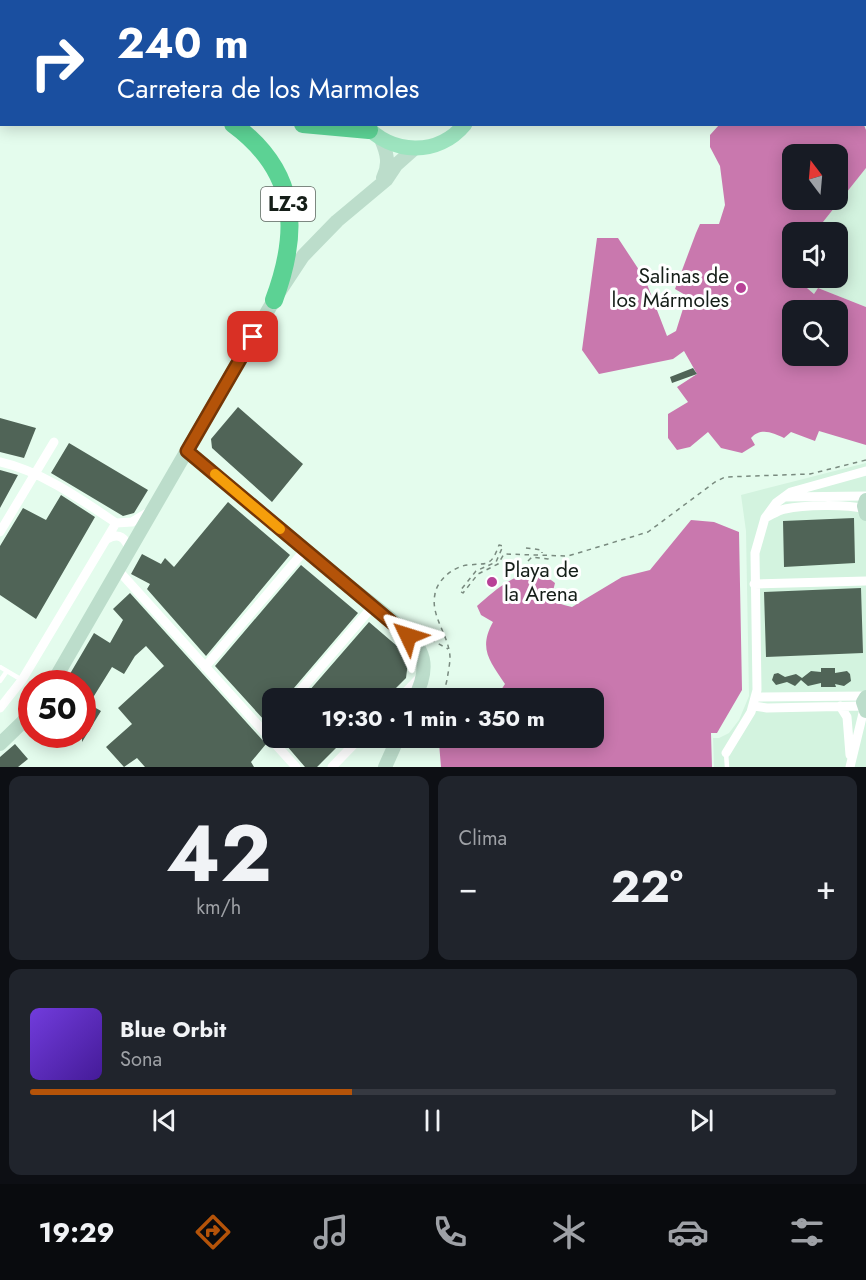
<!DOCTYPE html>
<html lang="es">
<meta charset="utf-8">
<style>
:root{--surface:#171b24;--page:#20242c;--text:#f1f3f6;--muted:#9ea1a6;--line:#363941;--accent:#b45309}
body{margin:0;font-family:Jost,sans-serif;background:var(--page);color:var(--text);height:100vh;display:flex;flex-direction:column;font-size:22px;white-space:nowrap}
*{box-sizing:border-box;margin:0}
p{font-size:20px;color:var(--muted)}
.icon{flex:none;width:33px;height:33px;fill:none;stroke:currentColor;stroke-width:2;stroke-linecap:round;stroke-linejoin:round}
.map{position:relative;height:767px;overflow:hidden}
.drawer{display:flex;flex-direction:column;gap:9px;padding:9px;background:#0d0f14;flex:1}
.drawer>*{flex:none}
.hud{position:absolute;left:0px;top:0px;width:867px;height:126px;box-shadow:0 3px 15px #0003;background:#1a4fa0;color:#fff;overflow:hidden}
.needle{width:39px;rotate:344deg}
.tools{position:absolute;left:782px;top:144px;display:grid;gap:12px}
.tools a{display:grid;place-items:center;width:66px;height:66px;border-radius:12px;background:var(--surface);box-shadow:0 3px 15px #0003;font-size:30px}
.speed{position:absolute;left:18px;top:670px;display:flex;gap:12px;font-size:30px;font-weight:700;text-align:center}
.speed>*{display:grid;place-content:center;width:78px;height:78px;border-radius:50%;background:var(--surface);box-shadow:0 3px 15px #0003;line-height:1}
.speed .limit{border:9px solid #d22;background:#fff;color:#111}
.pin{position:absolute;display:grid;place-items:center;width:51px;height:51px;color:#fff;margin:-26px;border-radius:12px;box-shadow:0 3px 9px #0006}
.me{position:absolute;width:66px;margin:-33px;rotate:311deg;stroke-linejoin:round;filter:drop-shadow(0 0 4px #0008)}
.turn{display:flex;align-items:center;gap:21px;height:126px;padding:0 18px;font-size:27px}
.turn .icon{width:78px;height:78px;stroke-width:2.5}
.turn b{display:block;font-size:42px;line-height:51px}
.big{font-size:45px;font-weight:700;line-height:1.1}
.drawer .widget{flex:1;display:flex;flex-direction:column;justify-content:center;gap:9px;min-width:0;padding:0 21px;border-radius:12px;background:var(--page)}
.drawer .dial{align-items:center;gap:0}
.dial b{font-size:78px;line-height:1}
.song{display:flex;align-items:center;gap:18px}
.cover{width:72px;height:72px;border-radius:9px;background:linear-gradient(135deg,hsl(260 70% 55%),hsl(260 70% 35%))}
.played{height:6px;border-radius:3px;background:linear-gradient(90deg,var(--accent) 40%,var(--line) 40%)}
.keys{display:flex;justify-content:space-around;direction:ltr}
.heat{display:flex;justify-content:space-between;align-items:center;font-size:33px;direction:ltr}
.drawer .tiles{flex:1;display:grid;gap:9px;grid-template-columns:1fr 1fr}
.widget:last-child{grid-column:span 2}
.trip{position:absolute;left:262px;top:688px;width:342px;height:60px;border-radius:12px;background:var(--surface);box-shadow:0 3px 15px #0003;font-weight:700;line-height:60px;text-align:center}
.menu{display:flex;height:96px;justify-content:space-around;align-items:center;background:#090b0e;color:var(--muted)}
.menu .icon{width:42px;height:42px}
.menu .current{color:var(--accent)}
.menu b{font-size:27px;color:var(--text)}
.map>svg:first-child{display:block}
.built{fill:#d3f3df}
.water{fill:#c978ae;fill-rule:evenodd}
.lines{fill:none;stroke-linecap:round;stroke-linejoin:round}
.stream{stroke:#c978ae;stroke-width:2}
.building{fill:#506457}
.path{stroke:#798a7f;stroke-width:1.5;stroke-dasharray:4.5 4.5;stroke-linecap:butt}
.lane{stroke:#fff;stroke-width:4.5}
.street{stroke:#fff;stroke-width:9}
.secondary{stroke:#bcddcb;stroke-width:14}
.primary{stroke:#9de4bf;stroke-width:15}
.highway{stroke:#5cd294;stroke-width:18}
.route-casing{stroke:#753606;stroke-width:15}
.route{stroke:#b45309;stroke-width:10}
.slow{stroke:#f59e0b;stroke-width:10}
.poi-dot{fill:#b84197;stroke:#fff;stroke-width:2}
.labels{text-anchor:middle;stroke-width:6;stroke-linejoin:round;paint-order:stroke}
.shield{fill:#fff;stroke:#5b625d;stroke-width:1.5}
.shield-label{font-size:20px;font-weight:bold;fill:#151e18}
.poi-label{font-size:21px;fill:#151e18;stroke:#fff;text-anchor:end}
</style>
<div class="map">
<svg width="866" height="767" viewBox="0 0 866 767">
<rect width="100%" height="100%" fill="#e4fced"/>
<path class="built" d="M866,168V307L818,288L814,294L800,282L803,278H837V232H815Z
M866,463V767H714L713,738H719L729,733L739,720L749,696L746,531L741,495Z"/>
<path class="water" d="M751,0H863V1L751,2Z
M719,125H864L866,130V168L815,232H792V278H803L800,282L814,294L818,288L866,307V445L819,431L815,441L791,432L784,438C773,433 761,427 751,438L755,445L742,453L721,448L708,432L690,447L677,450L668,438V414L688,402L677,387L697,374L684,351L673,359L599,374L582,350L597,238H618L645,279L667,336L676,331L687,296L675,289L696,233L700,224H719L725,205L720,166L710,147V135ZM792,154H837V200H792ZM792,310H837V356H792Z
M691,520L714,522L739,532L742,690L717,733H711L712,767H441L439,743L447,738H594V699H495L505,684C490,661 478,649 493,622L481,615L477,606C498,588 527,559 555,583L553,591H544L541,598C552,600 561,605 572,607L622,577L650,570Z"/>
<g class="lines">
<path class="stream" d="M143,0L145,2"/>
</g>
<path class="building" d="M693,368L697,374L672,383L670,377Z
M238,407L303,464L272,502L212,448L211,439Z
M0,418L36,428L24,458L0,452Z
M69,443L148,490L134,513L123,516L51,473Z
M0,470L18,475L0,508Z
M61,495L95,517L36,619L0,595V546L23,508L46,520Z
M228,502L290,555L206,656L147,589L150,584L131,574L142,554L161,564L165,558L174,567Z
M854,518L855,563L784,567L783,521Z
M301,565L358,613L288,695L286,699H273V714L265,721L215,666Z
M861,588L863,653L766,657L764,592Z
M130,593L266,744L251,762L254,767H145L137,758L124,767L106,747L132,724L118,708L164,666L146,646L135,656L124,674L112,667L89,704L101,711L82,742V684H64L94,633L110,643L123,620L113,609Z
M369,622L404,652L408,662L406,678L385,699H302Z
M821,668H835V673L847,671L850,674L851,681L844,686L835,684L836,687H821V683L808,686L801,680L795,686L787,682L776,685L772,680L774,674L778,673L785,677L796,674L802,678L811,671L821,672Z
M280,738H346L317,767H305Z
M15,744L28,759L18,767H0V757Z"/>
<g class="lines">
<path class="path" d="M43,0L46,2
M373,2L375,0
M526,548L542,550V553
M528,561L532,557L548,559V556
M423,635L448,649
M436,699C444,694 445,688 447,680C448,673 450,664 450,657C449,635 430,616 435,594C437,580 454,566 468,565C488,563 491,567 499,545L503,546L496,562L476,571L460,591L463,593L478,574L498,564L504,554L568,556L648,532L715,482L725,477L810,474L866,460"/>
<path class="lane" d="M0,667L22,680
M0,681L7,671
M726,753L727,767"/>
<path class="street" d="M0,462C41,471 82,500 116,523L132,522L149,512
M784,497L866,496
M767,517C773,514 779,510 785,509C803,505 847,504 864,509
M0,532L54,442
M107,539C120,532 125,538 130,550
M118,570L296,767
M754,584L866,581
M205,667L305,550
M756,697L866,696
M293,699L373,606
M399,699L422,675
M754,706L767,708L863,706
M840,706L847,717L850,755
M0,708L22,680L116,523
M264,732L273,722
M726,753L751,712L757,690L755,553L765,518L776,503L791,492L866,471
M332,767L360,738
M850,767L864,709"/>
<path class="secondary" d="M381,139C387,153 390,164 383,178
M187,451C241,496 295,541 349,586C367,601 411,631 420,651C428,667 422,684 414,699
M866,500L864,506L866,514
M52,684L274,300L303,256L337,221L386,180L396,165L414,149
M866,697L863,702L866,711
M0,744L32,713
M385,767L398,738"/>
<path class="primary" d="M425,2L426,0
M439,2V0
M364,124C392,155 438,157 465,124"/>
<path class="highway" d="M397,2L399,0
M622,2L630,0
M669,2L673,0
M703,2L707,0
M727,2L731,0
M0,11H2
M0,34L2,35
M233,124C298,172 300,230 274,300
M303,124L369,130"/>
</g>
<g class="lines">
<g class="route-casing">
<path id="route" d="M253,337L187,451L408,636"/>
</g>
<use href="#route" class="route"/>
<path class="slow" d="M215,474L280,529"/>
</g>
<g class="poi-dot">
<circle cx="741" cy="288" r="6"/>
<circle cx="492" cy="582" r="6"/>
</g>
<g class="labels">
<rect class="shield" x="261" y="187" width="54" height="34" rx="4.5"/>
<g class="shield-label">
<text x="288" y="211">LZ-3</text>
</g>
<g class="poi-label">
<text x="729" y="283">Salinas de<tspan x="729" dy="24">los Mármoles</tspan></text>
<text x="504" y="577" text-anchor="start">Playa de<tspan x="504" dy="24">la Arena</tspan></text>
</g>
</g>
</svg>
<div class="tools">
<a><svg class="needle" viewBox="-14 -14 28 28"><path d="M0-13l5 13h-10z" fill="#e53935"/><path d="M0 13l5-13h-10z" fill="#9ea1a6"/></svg></a>
<a><svg class="icon" aria-label="sound" viewBox="0 0 24 24"><path d="M4 9h4l5-4v14l-5-4H4zM17 9q2 3 0 6"/></svg></a>
<a><svg class="icon" aria-label="search" viewBox="0 0 24 24"><circle cx="10" cy="10" r="6"/><path d="M15 15l6 6"/></svg></a>
</div>
<div class="speed"><div class="limit">50</div></div>
<div class="pin" style="left:253px;top:337px;background:#d93025"><svg class="icon" aria-label="arrive" viewBox="0 0 24 24"><path d="M6 21V4h12l-3 4 3 4H6"/></svg></div>
<svg class="me" style="left:408px;top:636px" viewBox="-20 -20 40 40"><path d="M0-17L14 15 0 8-14 15z" fill="#b45309" stroke="#fff" stroke-width="4"/></svg>
<div class="trip">19:30 · 1 min · 350 m</div>
<div class="hud">
<div class="turn"><svg class="icon" aria-label="right" viewBox="0 0 24 24"><path d="M7 20v-9h11M14 6l5 5-5 5"/></svg><div><b>240 m</b>Carretera de los Marmoles</div></div>
</div>
</div>
<section class="drawer">
<div class="tiles">
<div class="widget dial"><b>42</b><p>km/h</p></div>
<div class="widget"><p>Clima</p>
<div class="heat"><a>−</a><b class="big">22°</b><a>+</a></div>
</div>
<div class="widget">
<div class="song"><i class="cover"></i><div><b>Blue Orbit</b><p>Sona</p></div></div>
<div class="played"></div>
<div class="keys"><svg class="icon" aria-label="previous" viewBox="0 0 24 24"><path d="M18 5L8 12l10 7zM5 5v14"/></svg><svg class="icon" aria-label="pause" viewBox="0 0 24 24"><path d="M8 5v14M16 5v14"/></svg><svg class="icon" aria-label="next" viewBox="0 0 24 24"><path d="M6 5l10 7-10 7zM19 5v14"/></svg></div>
</div>
</div>
</section>
<nav class="menu">
<b>19:29</b>
<svg class="icon current" aria-label="directions" viewBox="0 0 24 24"><path d="M12 3l9 9-9 9-9-9zM9 14v-3h6M13 9l2 2-2 2"/></svg>
<svg class="icon" aria-label="music" viewBox="0 0 24 24"><path d="M9 18V5l10-2v13"/><circle cx="6" cy="18" r="3"/><circle cx="16" cy="16" r="3"/></svg>
<svg class="icon" aria-label="phone" viewBox="0 0 24 24"><path d="M5 4h4l2 5-3 2q2 4 5 5l2-3 5 2v4C11 20 4 13 5 4z"/></svg>
<svg class="icon" aria-label="climate" viewBox="0 0 24 24"><path d="M12 3v18M4 7l16 10M4 17L20 7"/></svg>
<svg class="icon" aria-label="car" viewBox="0 0 24 24"><path d="M5 17H2v-5l4-1 3-4h7l3 4 3 1v5h-3M9 17h6M6 11h13"/><circle cx="7" cy="17" r="2"/><circle cx="17" cy="17" r="2"/></svg>
<svg class="icon" aria-label="filters" viewBox="0 0 24 24"><path d="M4 7h16M4 17h16"/><circle cx="9" cy="7" r="2"/><circle cx="15" cy="17" r="2"/></svg>
</nav>
